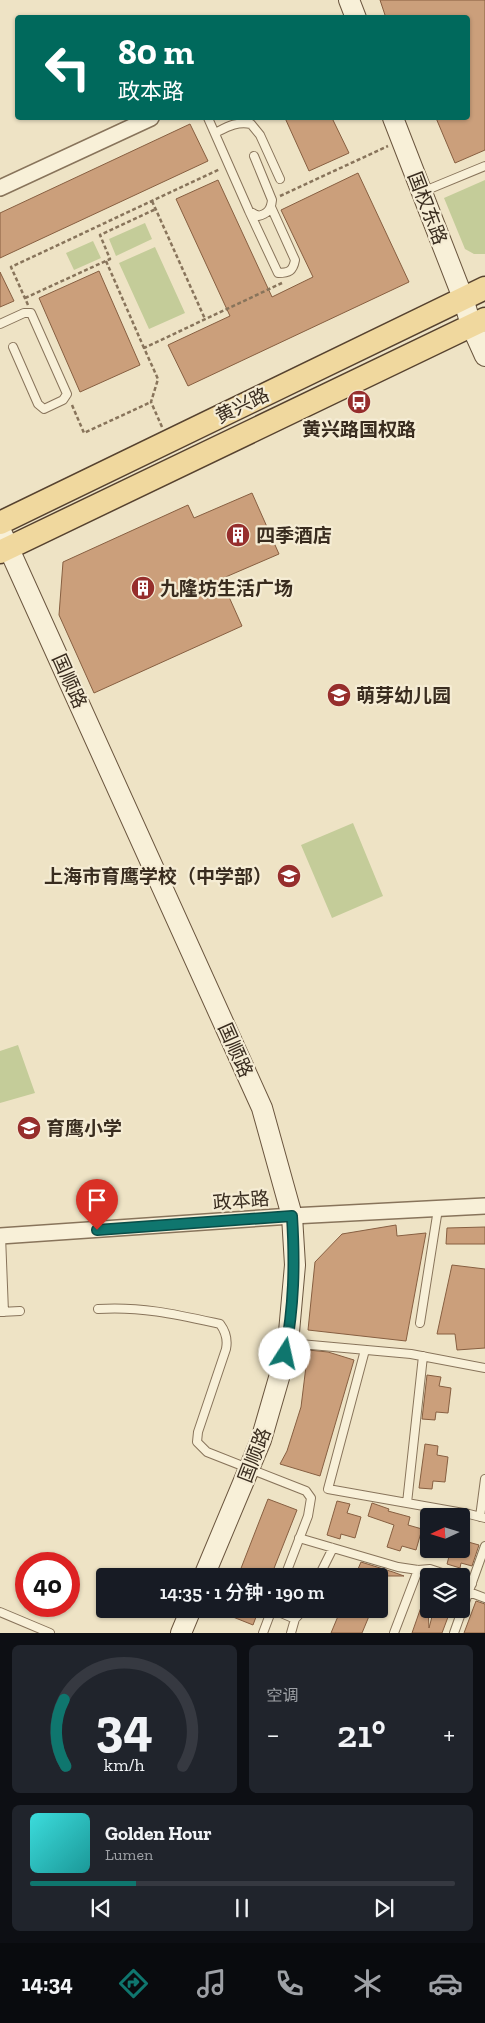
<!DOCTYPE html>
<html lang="zh">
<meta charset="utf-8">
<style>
:root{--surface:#171b24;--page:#20242c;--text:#f1f3f6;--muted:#9ea1a6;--line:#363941;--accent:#0f766e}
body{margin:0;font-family:"Zilla Slab","Noto Sans SC",serif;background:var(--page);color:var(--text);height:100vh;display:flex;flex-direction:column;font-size:19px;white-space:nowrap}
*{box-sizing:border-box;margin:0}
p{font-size:16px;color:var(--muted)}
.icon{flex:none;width:28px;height:28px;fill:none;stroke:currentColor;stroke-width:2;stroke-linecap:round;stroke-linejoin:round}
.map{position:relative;height:1633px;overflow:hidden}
.drawer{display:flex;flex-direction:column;gap:12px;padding:12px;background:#0d0f14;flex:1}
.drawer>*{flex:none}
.guide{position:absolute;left:15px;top:15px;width:455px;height:105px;border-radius:5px;box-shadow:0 1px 4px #0004;background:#00695c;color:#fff;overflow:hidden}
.needle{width:32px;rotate:266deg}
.controls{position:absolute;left:420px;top:1508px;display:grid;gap:10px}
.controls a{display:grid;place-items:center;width:50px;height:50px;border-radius:5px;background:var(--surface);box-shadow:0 1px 4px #0004;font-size:25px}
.speed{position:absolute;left:15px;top:1552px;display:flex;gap:10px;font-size:25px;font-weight:700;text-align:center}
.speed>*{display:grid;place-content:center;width:65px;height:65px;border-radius:50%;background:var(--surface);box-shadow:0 1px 4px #0004;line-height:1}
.speed .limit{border:8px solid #d22;background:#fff;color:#111}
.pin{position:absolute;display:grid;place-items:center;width:42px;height:42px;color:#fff;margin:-51px -21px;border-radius:50% 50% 50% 0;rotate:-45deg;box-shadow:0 0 5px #0007}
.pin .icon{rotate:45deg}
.me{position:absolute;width:55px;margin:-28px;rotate:10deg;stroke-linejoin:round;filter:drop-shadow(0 0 4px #0008)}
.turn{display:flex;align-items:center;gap:18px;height:105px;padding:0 20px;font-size:22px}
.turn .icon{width:65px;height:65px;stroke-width:2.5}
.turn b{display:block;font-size:35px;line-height:42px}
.big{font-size:38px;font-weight:600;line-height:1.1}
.drawer .widget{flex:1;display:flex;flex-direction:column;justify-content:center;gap:8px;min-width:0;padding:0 18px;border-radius:8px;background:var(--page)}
.drawer .dial{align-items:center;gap:0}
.dial svg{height:130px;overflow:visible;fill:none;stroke:var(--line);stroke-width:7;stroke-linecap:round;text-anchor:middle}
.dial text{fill:var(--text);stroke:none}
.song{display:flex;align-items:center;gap:15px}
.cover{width:60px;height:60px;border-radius:8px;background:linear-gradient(135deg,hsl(180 70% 55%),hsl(180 70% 35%))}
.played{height:5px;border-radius:2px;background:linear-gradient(90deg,var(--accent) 25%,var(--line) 25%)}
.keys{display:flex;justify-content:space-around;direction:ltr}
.heat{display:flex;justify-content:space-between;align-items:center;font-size:28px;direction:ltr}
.drawer .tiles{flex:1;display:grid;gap:12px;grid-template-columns:1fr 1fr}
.widget:last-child{grid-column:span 2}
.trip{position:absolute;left:96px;top:1568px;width:292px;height:50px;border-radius:5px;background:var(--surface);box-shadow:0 1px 4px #0004;font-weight:600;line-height:50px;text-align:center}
.dock{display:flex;height:80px;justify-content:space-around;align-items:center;background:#090b0e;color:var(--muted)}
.dock .icon{width:35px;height:35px}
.dock .active{color:var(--accent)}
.dock b{font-size:22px;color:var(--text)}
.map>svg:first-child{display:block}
.green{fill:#c4cc99}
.building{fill:#cb9f7b;stroke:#875f41}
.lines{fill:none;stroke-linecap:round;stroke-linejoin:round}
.lane-casing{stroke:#88745b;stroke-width:10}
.street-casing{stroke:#88745b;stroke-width:18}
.secondary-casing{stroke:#6a553e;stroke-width:22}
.primary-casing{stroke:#56422f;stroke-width:25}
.path{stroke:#88745b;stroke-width:2.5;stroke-dasharray:4 2.5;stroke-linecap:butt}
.lane{stroke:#f8f0d8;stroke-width:8}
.street{stroke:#f8f0d8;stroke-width:15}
.secondary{stroke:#f8f0d8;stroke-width:20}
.primary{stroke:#f0d89e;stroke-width:22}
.route-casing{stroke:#0a4d48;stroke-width:12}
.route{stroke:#0f766e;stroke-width:9}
.labels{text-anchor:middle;stroke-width:4.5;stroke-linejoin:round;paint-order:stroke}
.street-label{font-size:19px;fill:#392c1f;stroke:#f5ecd4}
.poi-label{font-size:19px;font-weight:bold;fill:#392c1f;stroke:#f5ecd4;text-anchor:start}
</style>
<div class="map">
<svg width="485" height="1633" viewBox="0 0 485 1633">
<rect width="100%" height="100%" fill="#eee3c5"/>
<path class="green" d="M485,180V254H474L465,249L444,198Z
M145,223L152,239L116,256L109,239Z
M93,241L101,258L74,270L66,253Z
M155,247L185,313L149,329L119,263Z
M353,823L383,896L332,918L301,845Z
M18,1045L35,1093L0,1103V1051Z"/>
<path class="building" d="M380,0H485V150L455,163L436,118H468V18H386Z
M285,118H332L349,153L309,171Z
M190,124L208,161L0,258V213Z
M358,173L409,282L188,386L168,345L230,316L176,199L218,180L272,297L313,277L281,210Z
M99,271L140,365L80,392L39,298Z
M0,272L14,301L0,307Z
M252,493L279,554L221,579L242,626L94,693L59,615L63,562L188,505L194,518Z
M396,1225L397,1236L426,1233L406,1341L308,1330L315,1262L342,1234Z
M485,1227V1244H446L447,1228Z
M452,1265L485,1269V1348L457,1350L455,1334H437Z
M308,1350L328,1352L354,1360L320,1476L280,1464L287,1451L301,1407Z
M427,1375L441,1377L439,1386L451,1388L448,1413L436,1412L435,1420L422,1419Z
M425,1444L438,1446L437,1455L448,1457L445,1482L433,1481L432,1489L419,1488Z
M268,1499L297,1510L271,1576H238Z
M337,1501L350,1504L347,1513L361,1517L355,1538L341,1534L340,1539L327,1535Z
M372,1503L389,1509L388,1511L410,1517L408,1525L422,1529L416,1550L402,1546L400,1551L387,1547L394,1525L368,1516Z
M461,1540L479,1545L472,1566L461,1563L460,1568L447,1564L451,1549H461Z
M361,1562L393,1572L404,1576H355Z
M427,1590L429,1628L434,1609H451L442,1633H412Z
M476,1601L485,1604V1633H464Z
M213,1609H259L253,1625Z
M341,1609H372L362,1633H331Z"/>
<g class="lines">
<g class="lane-casing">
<path id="lane" d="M208,118L249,211L258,216C267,214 271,210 272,200L254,156
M215,133C227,127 237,121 251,124L260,135L280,179
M422,192L485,166
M249,211L278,273C289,273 293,271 295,260L271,207
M0,324L24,313H31L67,394L63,400L44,409L38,404L13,347
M1,1236L4,1312
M98,1309C141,1306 179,1315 220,1324C226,1332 228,1339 226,1349L198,1432L197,1442L207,1452L306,1491L311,1498L308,1516L285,1576
M0,1312L20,1311
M420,1323L438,1209
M289,1343L411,1354L485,1368
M365,1350L328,1489L469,1514L485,1518
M407,1503L423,1356
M480,1517L485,1479
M299,1538L398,1567L418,1570L430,1569L451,1576
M319,1576L333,1548
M461,1580L472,1584
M469,1592L485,1598
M272,1609L295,1619
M0,1612L50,1633
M263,1633L272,1609
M291,1633L295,1619L304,1609
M394,1633L418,1570
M454,1633L485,1546"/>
</g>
<g class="street-casing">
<path id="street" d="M0,188L151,118
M0,1236L292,1216L485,1206"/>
</g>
<g class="secondary-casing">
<path id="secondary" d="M349,0L356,18
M393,118L463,298L471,325L485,356
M0,529L262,1108L292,1216L295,1265L289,1332L283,1364L261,1440L204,1576
M181,1633L191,1609"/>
</g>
<g class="primary-casing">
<path id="primary" d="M0,523L485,288
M0,552L485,319"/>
</g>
<path class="path" d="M280,196L388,146
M152,201L205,319
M106,261L144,348
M25,298L110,259L100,235L156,209
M28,305L11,267L220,169
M72,405L84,433L151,402
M162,427L151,402L158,379L144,348L282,283"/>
<use href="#lane" class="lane"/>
<use href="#street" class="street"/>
<use href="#secondary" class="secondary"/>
<use href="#primary" class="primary"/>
</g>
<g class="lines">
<g class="route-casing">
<path id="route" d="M97,1230L292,1216C295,1265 294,1306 285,1354"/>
</g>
<use href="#route" class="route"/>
</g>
<defs>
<g id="bus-disc" transform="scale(1.25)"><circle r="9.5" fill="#962e2c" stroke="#f5ecd4"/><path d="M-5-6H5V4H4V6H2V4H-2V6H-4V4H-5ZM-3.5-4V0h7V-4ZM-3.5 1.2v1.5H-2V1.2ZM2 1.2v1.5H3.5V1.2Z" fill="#fff"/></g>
<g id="building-disc" transform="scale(1.25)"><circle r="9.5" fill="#962e2c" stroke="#f5ecd4"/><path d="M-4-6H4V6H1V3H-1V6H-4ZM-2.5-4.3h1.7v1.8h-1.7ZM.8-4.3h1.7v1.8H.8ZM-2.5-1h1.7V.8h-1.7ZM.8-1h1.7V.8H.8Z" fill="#fff"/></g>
<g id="school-disc" transform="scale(1.25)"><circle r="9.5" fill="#962e2c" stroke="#f5ecd4"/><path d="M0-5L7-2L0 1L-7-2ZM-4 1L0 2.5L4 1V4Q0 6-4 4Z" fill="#fff"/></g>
</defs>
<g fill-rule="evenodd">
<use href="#bus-disc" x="359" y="402"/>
<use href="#building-disc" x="238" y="535"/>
<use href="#building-disc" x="143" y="588"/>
<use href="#school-disc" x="339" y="695"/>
<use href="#school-disc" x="289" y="876"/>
<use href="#school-disc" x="29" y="1128"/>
</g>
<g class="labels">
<g class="street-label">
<text transform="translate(428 208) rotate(69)" y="7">国权东路</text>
<text transform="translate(242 405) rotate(-26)" y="7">黄兴路</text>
<text transform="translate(70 681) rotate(66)" y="7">国顺路</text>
<text transform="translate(236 1050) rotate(66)" y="7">国顺路</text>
<text transform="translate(241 1200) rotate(-5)" y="7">政本路</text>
<text transform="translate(254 1455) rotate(-69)" y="7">国顺路</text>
</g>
<g class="poi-label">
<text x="359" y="436" text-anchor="middle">黄兴路国权路</text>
<text x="256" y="542">四季酒店</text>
<text x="160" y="595">九隆坊生活广场</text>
<text x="356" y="702">萌芽幼儿园</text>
<text x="272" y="883" text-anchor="end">上海市育鹰学校（中学部）</text>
<text x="46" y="1135">育鹰小学</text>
</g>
</g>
</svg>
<div class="controls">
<a><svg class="needle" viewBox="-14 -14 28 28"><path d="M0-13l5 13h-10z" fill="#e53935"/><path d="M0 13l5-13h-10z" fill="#9ea1a6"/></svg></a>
<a><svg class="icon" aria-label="layers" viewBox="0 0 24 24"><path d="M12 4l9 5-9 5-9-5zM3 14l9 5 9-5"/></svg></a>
</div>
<div class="speed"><div class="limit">40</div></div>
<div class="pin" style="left:97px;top:1230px;background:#d93025"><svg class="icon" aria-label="arrive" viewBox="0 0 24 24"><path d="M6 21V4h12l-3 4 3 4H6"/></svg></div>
<svg class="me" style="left:285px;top:1354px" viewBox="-20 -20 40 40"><circle r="19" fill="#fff"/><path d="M0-13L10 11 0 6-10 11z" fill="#0f766e"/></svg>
<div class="trip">14:35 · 1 分钟 · 190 m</div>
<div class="guide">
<div class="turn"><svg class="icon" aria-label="left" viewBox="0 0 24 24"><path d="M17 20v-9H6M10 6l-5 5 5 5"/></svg><div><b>80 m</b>政本路</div></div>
</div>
</div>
<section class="drawer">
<div class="tiles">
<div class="widget dial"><svg viewBox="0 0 100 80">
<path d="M14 69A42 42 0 1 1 86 69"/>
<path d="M14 69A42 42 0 0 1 13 28" stroke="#0f766e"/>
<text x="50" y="56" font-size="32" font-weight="700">34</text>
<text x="50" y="72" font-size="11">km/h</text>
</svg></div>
<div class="widget"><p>空调</p>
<div class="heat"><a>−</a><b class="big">21°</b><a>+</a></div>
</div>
<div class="widget">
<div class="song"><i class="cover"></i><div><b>Golden Hour</b><p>Lumen</p></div></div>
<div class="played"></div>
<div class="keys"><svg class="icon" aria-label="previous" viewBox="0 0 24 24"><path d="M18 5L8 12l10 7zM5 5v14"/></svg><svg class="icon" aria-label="pause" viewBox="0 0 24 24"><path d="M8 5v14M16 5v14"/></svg><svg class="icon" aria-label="next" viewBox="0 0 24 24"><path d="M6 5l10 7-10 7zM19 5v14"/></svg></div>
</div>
</div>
</section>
<nav class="dock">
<b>14:34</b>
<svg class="icon active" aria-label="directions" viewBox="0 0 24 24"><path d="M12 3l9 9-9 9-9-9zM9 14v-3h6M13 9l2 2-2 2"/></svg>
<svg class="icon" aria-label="music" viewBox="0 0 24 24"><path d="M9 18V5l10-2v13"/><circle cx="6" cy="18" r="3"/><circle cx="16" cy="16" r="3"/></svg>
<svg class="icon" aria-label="phone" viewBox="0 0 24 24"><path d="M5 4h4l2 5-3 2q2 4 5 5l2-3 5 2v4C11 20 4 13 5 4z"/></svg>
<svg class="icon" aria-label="climate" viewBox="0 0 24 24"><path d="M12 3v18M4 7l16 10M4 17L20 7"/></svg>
<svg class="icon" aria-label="car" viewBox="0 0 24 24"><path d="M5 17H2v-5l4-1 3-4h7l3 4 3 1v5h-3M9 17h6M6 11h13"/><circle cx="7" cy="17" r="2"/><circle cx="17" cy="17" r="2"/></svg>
</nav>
